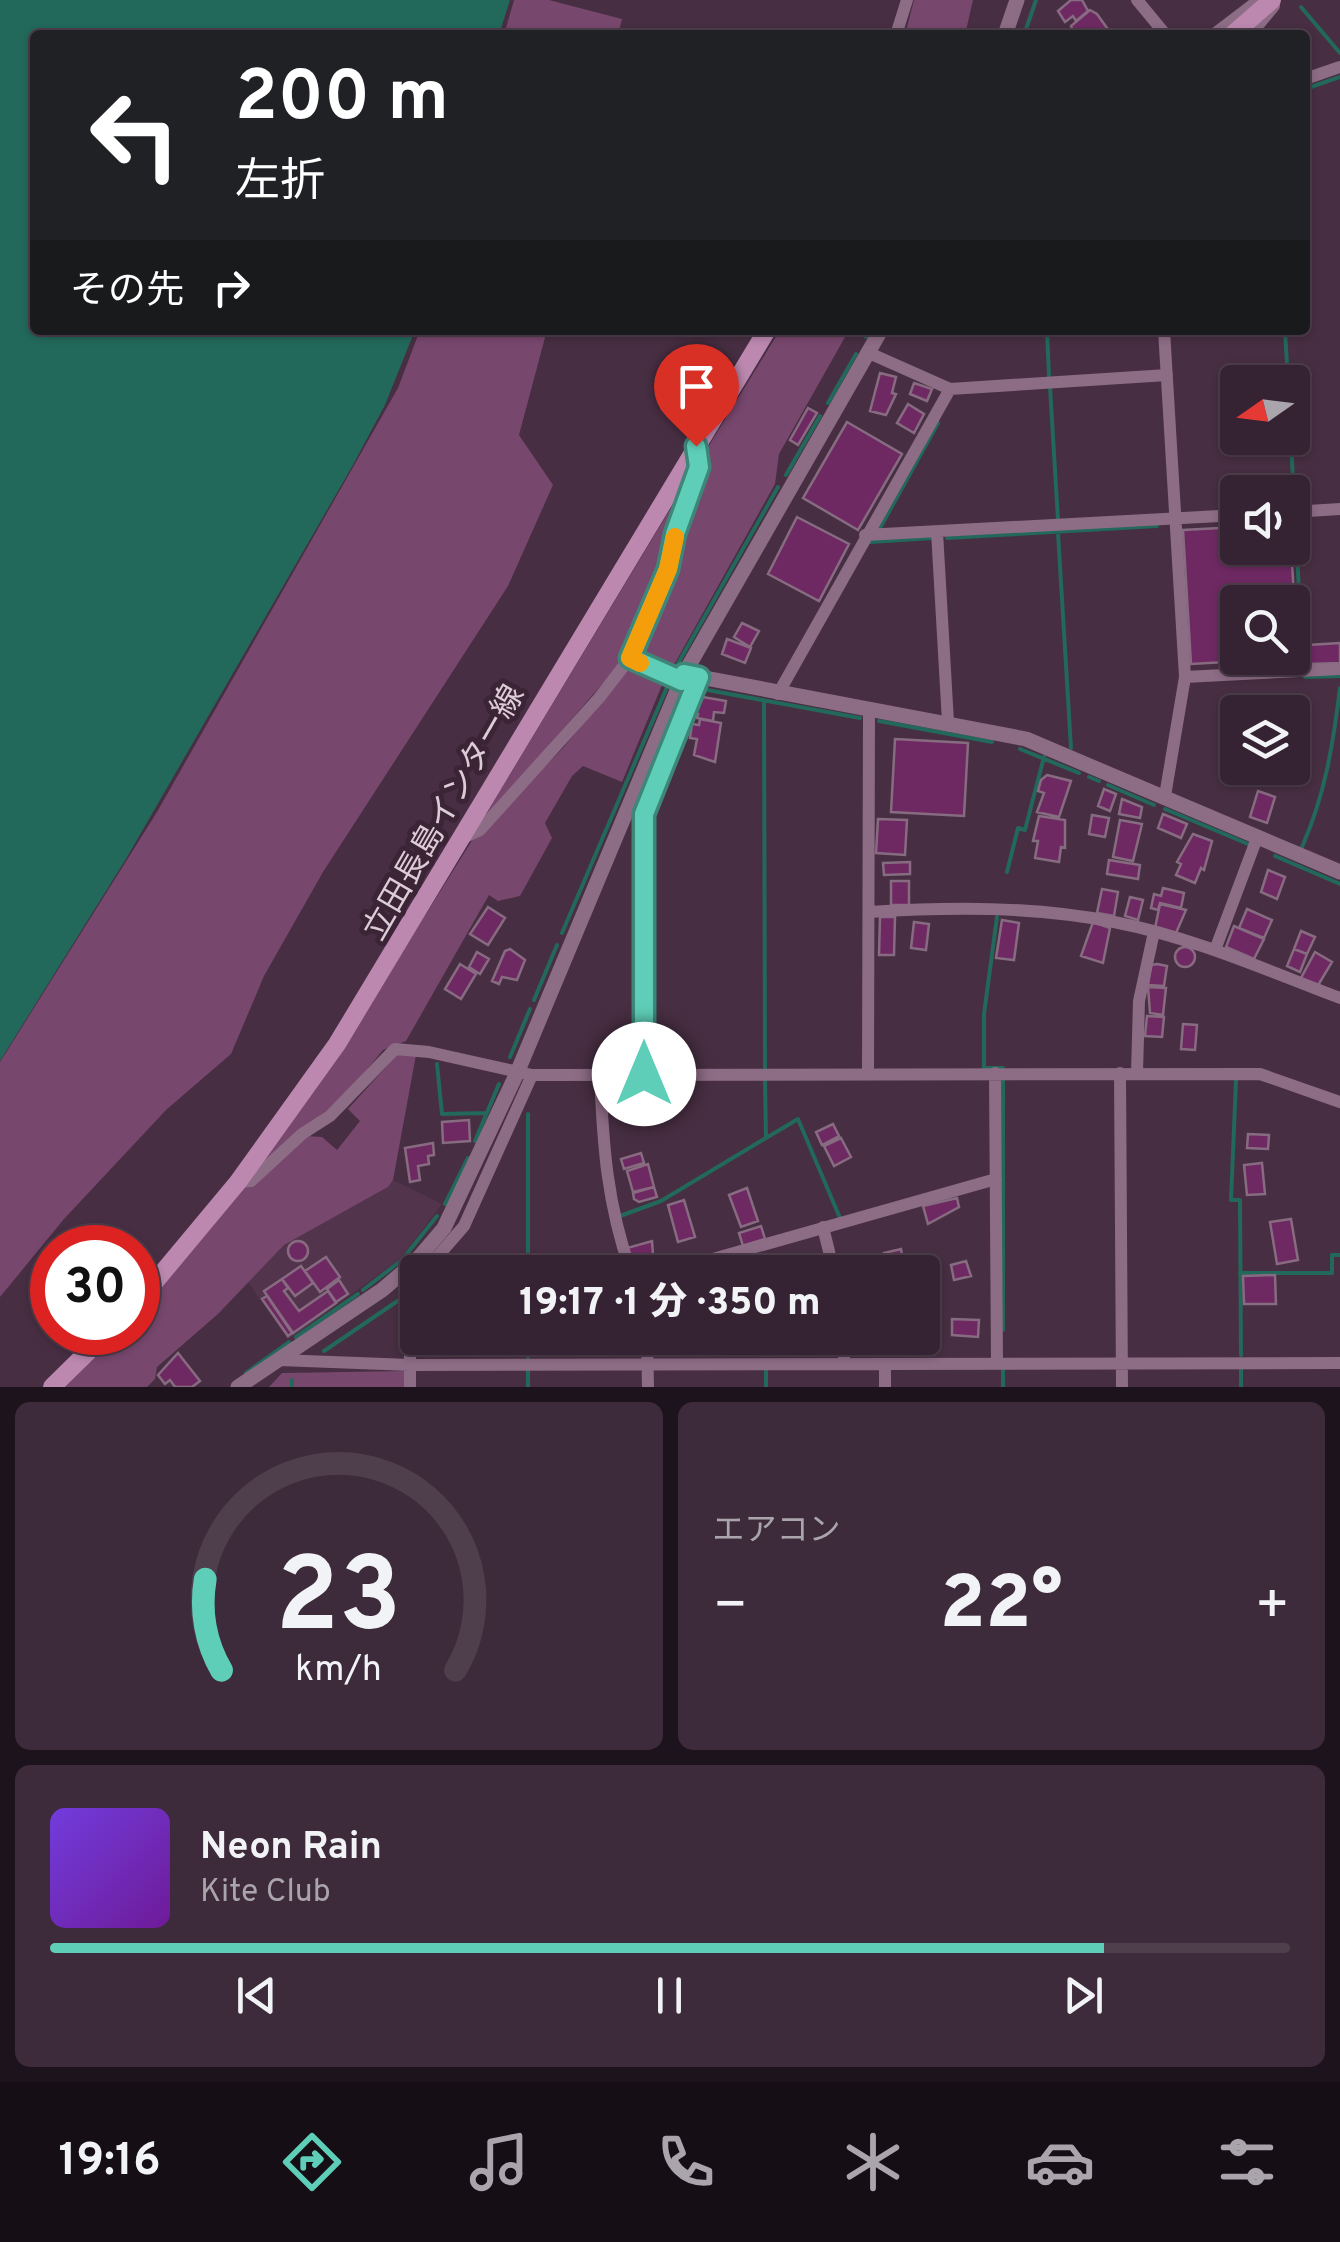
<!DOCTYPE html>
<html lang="ja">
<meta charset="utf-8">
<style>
:root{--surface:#352232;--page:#3d2a3a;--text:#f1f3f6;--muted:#aaa4ac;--line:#4f3f4d;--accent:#5eceb8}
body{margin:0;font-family:Overpass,"Noto Sans JP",sans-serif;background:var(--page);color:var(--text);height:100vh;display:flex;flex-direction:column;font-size:38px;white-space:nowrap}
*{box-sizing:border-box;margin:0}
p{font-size:32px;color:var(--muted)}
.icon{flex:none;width:55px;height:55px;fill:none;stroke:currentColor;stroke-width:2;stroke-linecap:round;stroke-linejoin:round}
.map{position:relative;height:1387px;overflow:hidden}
.drawer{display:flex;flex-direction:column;gap:15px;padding:15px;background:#1d131c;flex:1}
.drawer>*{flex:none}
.guide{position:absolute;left:30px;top:30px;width:1280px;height:305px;border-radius:10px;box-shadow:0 2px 8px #0004,0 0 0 2px var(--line);background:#202124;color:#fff;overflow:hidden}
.needle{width:65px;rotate:256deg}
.fabs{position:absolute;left:1220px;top:365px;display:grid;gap:20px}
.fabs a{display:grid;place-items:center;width:90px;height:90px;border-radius:10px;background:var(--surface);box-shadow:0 2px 8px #0004,0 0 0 2px var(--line);font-size:50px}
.speed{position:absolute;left:30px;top:1225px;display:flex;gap:20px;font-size:50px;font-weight:700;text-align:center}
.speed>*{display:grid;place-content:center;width:130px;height:130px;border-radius:50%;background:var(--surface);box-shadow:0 2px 8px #0004,0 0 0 2px var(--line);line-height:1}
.speed .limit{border:15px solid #d22;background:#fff;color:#111}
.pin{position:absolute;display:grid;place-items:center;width:85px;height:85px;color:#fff;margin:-102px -42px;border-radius:50% 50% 50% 0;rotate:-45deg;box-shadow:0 0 10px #0007}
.pin .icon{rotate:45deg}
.me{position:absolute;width:110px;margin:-55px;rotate:0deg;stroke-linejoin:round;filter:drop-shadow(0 0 8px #0008)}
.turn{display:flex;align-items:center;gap:35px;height:210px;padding:0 40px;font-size:45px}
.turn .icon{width:130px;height:130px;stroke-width:2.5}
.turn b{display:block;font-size:70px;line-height:85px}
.then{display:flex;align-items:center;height:95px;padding:0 40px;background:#0003;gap:20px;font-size:38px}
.big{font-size:75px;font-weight:800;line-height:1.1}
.drawer .card{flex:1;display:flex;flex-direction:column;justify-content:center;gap:15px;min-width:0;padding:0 35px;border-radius:15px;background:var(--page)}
.drawer .dial{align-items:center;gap:0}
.dial svg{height:260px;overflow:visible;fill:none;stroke:var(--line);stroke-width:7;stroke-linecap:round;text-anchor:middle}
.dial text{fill:var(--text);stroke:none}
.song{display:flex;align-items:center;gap:30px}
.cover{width:120px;height:120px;border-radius:15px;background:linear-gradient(135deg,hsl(260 70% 55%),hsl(280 70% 35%))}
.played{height:10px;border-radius:5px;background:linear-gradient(90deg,var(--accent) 85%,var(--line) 85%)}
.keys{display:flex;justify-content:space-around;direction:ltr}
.heat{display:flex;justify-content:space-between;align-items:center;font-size:55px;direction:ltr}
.drawer .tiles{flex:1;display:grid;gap:15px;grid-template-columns:1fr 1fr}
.card:last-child{grid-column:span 2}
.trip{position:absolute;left:400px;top:1255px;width:540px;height:100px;border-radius:10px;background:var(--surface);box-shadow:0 2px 8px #0004,0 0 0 2px var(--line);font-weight:800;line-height:100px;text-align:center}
.dock{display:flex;height:160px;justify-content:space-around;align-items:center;background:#150e14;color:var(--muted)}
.dock .icon{width:70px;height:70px}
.dock .selected{color:var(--accent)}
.dock b{font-size:45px;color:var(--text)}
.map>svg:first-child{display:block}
.built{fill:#53344d}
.green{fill:#77476d}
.water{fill:#22685b}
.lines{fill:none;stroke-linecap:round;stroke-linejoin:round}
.stream{stroke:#22685b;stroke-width:4}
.building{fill:#6e2962;stroke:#876b81;stroke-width:2.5;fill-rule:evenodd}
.minor{stroke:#8d6c85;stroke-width:12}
.tertiary{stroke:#8d6c85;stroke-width:15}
.secondary{stroke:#bc88b0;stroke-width:18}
.route-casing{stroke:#3d8678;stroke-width:25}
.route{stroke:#5eceb8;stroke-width:18}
.slow{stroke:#f59e0b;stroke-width:18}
.labels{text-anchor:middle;stroke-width:10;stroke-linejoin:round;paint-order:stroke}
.street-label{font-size:32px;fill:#dcccd7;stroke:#3c2437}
</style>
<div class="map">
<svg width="1340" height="1387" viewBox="0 0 1340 1387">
<rect width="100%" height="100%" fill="#472e42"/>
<path class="built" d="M393,1180L442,1204L400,1259L288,1340L248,1282L284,1245L388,1187Z"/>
<path class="green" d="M514,0H549L622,19L618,35H504Z
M914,0H973L965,35H905Z
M420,330H547L519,435L553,485L508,586L323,872L264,976L231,1054L166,1110L64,1219L0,1297V1062L157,812L398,388Z
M780,330H849L779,454L775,484L670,672L640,658L637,650L702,474L708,447Z
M692,473L666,566L625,658L480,824Z
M631,666L661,680L662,685L622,782L583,766L572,776L545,823L552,838L520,896L498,901L489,895L406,1041L383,1050L342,1100L252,1177L343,1047L471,842L563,748Z
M397,1055H416L393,1180L388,1187L284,1245L218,1314L157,1367L155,1379L147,1387H61L113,1333L138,1332V1306L237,1194L306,1136L322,1137L337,1150L360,1121L348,1109Z
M406,1371V1387H269L282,1373Z"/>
<path class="water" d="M0,0H510L499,35H35V330H415L385,405L353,465L126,859L0,1061Z"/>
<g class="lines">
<path class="stream" d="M1301,7L1340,53
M1024,35L1036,0
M1305,89L1340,77
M1047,330L1049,377
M1285,330L1288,382
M866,337L870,330
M1050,387L1058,520
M828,403L856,354
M1291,438L1294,504
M786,475L820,416
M1295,518L1303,662
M880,528L938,423
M1058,533L1071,748
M947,538L1157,526
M870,542L932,538
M676,667L778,487
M1305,677L1340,676
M702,689L860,718
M764,700L765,1069
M879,721L992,742
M1020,749L1079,773
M1089,777L1099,781
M1108,785L1154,805
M1165,809L1248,844
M1302,847C1325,795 1333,745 1340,688
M1275,856L1340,884
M1007,872L1018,828L1025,830L1044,757
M997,917L984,1014V1068H1003
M562,933L668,685
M534,1000L557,945
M510,1057L530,1009
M437,1064L442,1114L487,1113
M1003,1080V1330
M1236,1080L1231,1200H1240L1241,1355
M528,1114V1272
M766,1138L798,1119L840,1218
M475,1141L499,1084
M445,1204L468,1158
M620,1216L661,1201L766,1138L765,1081
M437,1272L451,1258H526
M1240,1273H1332V1255H1340
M363,1290L402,1260L437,1216
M416,1294L418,1292
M296,1337L358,1294
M528,1338V1357
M324,1351L402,1298
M1003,1369V1387
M1241,1369V1387
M766,1370V1387
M528,1371V1387
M246,1373L289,1342
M292,1380V1387"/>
</g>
<path class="building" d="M1071,0H1082L1088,11L1076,21L1073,16L1065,22L1058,11Z
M1090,10L1097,14L1112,35H1075L1071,26Z
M880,373L896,377L892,393L896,394L886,415L870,411Z
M914,383L932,389L927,401L910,394Z
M908,404L924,414L914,433L897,423Z
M808,408L817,413L798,445L790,440Z
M847,422L902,454L858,530L803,498Z
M797,517L849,544L819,601L768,574Z
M1238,527V548H1291L1298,658L1191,664L1183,530ZM1238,602H1292V658H1238Z
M742,623L759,631L750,647L734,637Z
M727,639L751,648L745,663L722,654Z
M1340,643V663L1309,664L1308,645Z
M697,696L726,701L724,713L714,712L713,721L697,718L698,714L694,713Z
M700,719L721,723L715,762L694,755L697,739L690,738L692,724L699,725Z
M895,739L968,743L964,816L891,812Z
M1047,775L1071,781L1059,817L1037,812L1044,793L1038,791L1041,780Z
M1104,789L1116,794L1110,811L1098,806Z
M1258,791L1275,797L1267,823L1250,817Z
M1122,799L1142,807L1140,818L1119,814Z
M1163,814L1187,824L1181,838L1158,828Z
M1092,815L1109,818L1105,837L1089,834Z
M1039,816L1065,820V848L1061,847L1059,862L1035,858L1038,841H1033Z
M878,819L907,820L905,855L876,853Z
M1120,820L1142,824L1133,861L1113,857Z
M1193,834L1212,841L1204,870L1201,868L1195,883L1176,875L1181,864L1177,862Z
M1109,860L1140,865L1138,879L1107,874Z
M910,862V874L884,875L883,863Z
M1268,870L1285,877L1277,899L1261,892Z
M891,881H909V905H891Z
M1163,888L1184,893L1181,908L1160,903L1158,910L1151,908L1154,894L1161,896Z
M1102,889L1118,892L1114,916L1097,913Z
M1130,897L1143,900L1138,920L1125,916Z
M1160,904L1186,910L1176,933L1155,928Z
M488,907L505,918L488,945L470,934Z
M1247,909L1272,920L1264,938L1239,928Z
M880,917H895L894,955H879Z
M1002,920L1019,923L1014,960L996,958Z
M914,922L929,924L926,950L911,948Z
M1093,922L1110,928L1103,963L1081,956Z
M1234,926L1264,939L1254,959L1226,947Z
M1301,931L1315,937L1307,954L1294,949Z
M1175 957a10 10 0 1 1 20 0a10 10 0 1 1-20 0Z
M510,949L525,960L517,980L502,977L499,984L492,981L505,951Z
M1294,949L1307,954L1300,972L1287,966Z
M477,952L489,959L480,974L469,967Z
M1315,952L1332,962L1317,987L1301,978Z
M460,964L476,974L461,999L445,989Z
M1157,964L1167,966L1164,986L1148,985L1151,965Z
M1148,987L1166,988L1163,1015L1150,1013Z
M1147,1016L1164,1017L1162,1037L1145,1036Z
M1183,1024L1197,1025L1195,1050L1181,1049Z
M665,1040L666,1064H652L651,1041Z
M469,1120L470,1141L443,1143L442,1122Z
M833,1124L839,1136L822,1145L816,1132Z
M1248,1134L1269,1135L1268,1149L1247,1148Z
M841,1138L851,1157L834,1166L824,1146Z
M433,1143L434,1155L428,1156L429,1164L418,1166L420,1180L410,1182L405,1148Z
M641,1153L644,1163L624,1169L621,1159Z
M1262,1163L1265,1194L1247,1195L1244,1165Z
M648,1164L654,1187L633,1192L627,1171Z
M654,1187L657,1197L639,1202L634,1199L633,1193Z
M747,1188L758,1221L741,1227L729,1195Z
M957,1198L959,1207L928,1224L923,1206Z
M684,1200L695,1237L678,1242L668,1205Z
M1291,1219L1298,1260L1277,1264L1270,1222Z
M761,1226L765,1239L743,1246L739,1233Z
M288 1251a10 10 0 1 1 20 0a10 10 0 1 1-20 0Z
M652,1241L654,1267L639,1271L638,1264L632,1266L627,1248Z
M901,1249L905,1269L889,1272L884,1253Z
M326,1257L340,1277L320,1292L305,1271Z
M966,1261L971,1276L954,1280L951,1265Z
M301,1266L313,1283L295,1296L282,1279Z
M1275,1275L1276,1304H1244L1243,1276Z
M282,1279L288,1288L284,1291L299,1311L328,1291L336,1303L293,1333L264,1291Z
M339,1280L348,1294L336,1302L327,1289Z
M267,1296L292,1333L288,1336L262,1299Z
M952,1319L979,1320L978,1337L952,1335Z
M178,1353L200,1381L192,1387H175L170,1380L165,1384L158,1375Z"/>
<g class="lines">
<path class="minor" d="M1137,0L1166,35
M896,35L907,0
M1213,35L1259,0
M1250,35L1274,6
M1305,79L1340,67
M1164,330L1185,677L1165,796
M869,353L950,389L1167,375
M1292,512L1340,509
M937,532L948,722
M865,535L1238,515
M630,658L682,681
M1185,677L1340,669
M778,694L950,389
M465,837L480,830L599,698L630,658L668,569L675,534L699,467L696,448
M869,912C949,907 1034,906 1114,922C1192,937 1266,970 1340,998
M1215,950L1257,838
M995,1073L997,1364
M1120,1073L1122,1387
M1137,1073L1139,1001L1154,932
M600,1074C603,1146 607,1204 631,1272
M644,1074V814L699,677
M868,1074L869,709
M238,1182L251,1181L302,1134L330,1116L395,1049L429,1052L532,1075L1260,1074L1340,1102
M823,1227L834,1272
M424,1272L464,1226L532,1075
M667,1272L996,1179
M647,1338L648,1387
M279,1360L410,1365L1340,1363
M844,1364V1338
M885,1364V1387
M410,1387V1286L418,1279"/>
<path class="tertiary" d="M1005,35L1017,0
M684,674L1026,739L1340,872
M238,1387L382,1290L415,1262L444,1228L517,1073L684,674L881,330"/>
<path class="secondary" d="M1232,35L1272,0
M138,1302L238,1182L337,1044L767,330
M52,1387L108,1332"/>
</g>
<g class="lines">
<g class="route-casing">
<path id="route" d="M644,1074V814L699,677L684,674L682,681L630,658L668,569L675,534L699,467L696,446"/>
</g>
<use href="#route" class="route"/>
<path class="slow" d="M640,663L630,658L668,569L675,537"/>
</g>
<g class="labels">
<g class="street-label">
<text transform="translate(443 812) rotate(-60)" y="11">立田長島インター線</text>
</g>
</g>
</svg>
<div class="fabs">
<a><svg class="needle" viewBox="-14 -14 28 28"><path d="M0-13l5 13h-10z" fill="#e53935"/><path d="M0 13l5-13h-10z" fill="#aaa4ac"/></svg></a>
<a><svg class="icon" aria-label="sound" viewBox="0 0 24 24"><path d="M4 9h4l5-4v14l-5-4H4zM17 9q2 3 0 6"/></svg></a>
<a><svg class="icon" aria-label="search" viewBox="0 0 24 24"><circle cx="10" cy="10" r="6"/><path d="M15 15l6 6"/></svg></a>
<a><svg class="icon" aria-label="layers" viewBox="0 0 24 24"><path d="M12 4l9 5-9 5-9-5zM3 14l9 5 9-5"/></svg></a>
</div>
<div class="speed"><div class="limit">30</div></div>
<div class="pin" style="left:696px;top:446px;background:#d93025"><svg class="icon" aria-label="arrive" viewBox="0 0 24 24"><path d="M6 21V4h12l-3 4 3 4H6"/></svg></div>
<svg class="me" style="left:644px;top:1074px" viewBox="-20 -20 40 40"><circle r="19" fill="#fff"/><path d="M0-13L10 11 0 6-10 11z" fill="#5eceb8"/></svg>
<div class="trip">19:17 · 1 分 · 350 m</div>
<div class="guide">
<div class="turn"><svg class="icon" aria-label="left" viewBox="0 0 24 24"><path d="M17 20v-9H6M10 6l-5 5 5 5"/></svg><div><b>200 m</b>左折</div></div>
<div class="then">その先<svg class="icon" aria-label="right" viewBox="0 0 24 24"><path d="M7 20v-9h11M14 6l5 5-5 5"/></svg></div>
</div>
</div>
<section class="drawer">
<div class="tiles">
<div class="card dial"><svg viewBox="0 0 100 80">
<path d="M14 69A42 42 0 1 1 86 69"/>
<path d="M14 69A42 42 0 0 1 9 41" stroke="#5eceb8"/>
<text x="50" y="56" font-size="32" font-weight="700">23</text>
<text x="50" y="72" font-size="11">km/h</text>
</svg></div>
<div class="card"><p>エアコン</p>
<div class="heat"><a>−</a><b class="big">22°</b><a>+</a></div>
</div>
<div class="card">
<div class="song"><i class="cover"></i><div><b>Neon Rain</b><p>Kite Club</p></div></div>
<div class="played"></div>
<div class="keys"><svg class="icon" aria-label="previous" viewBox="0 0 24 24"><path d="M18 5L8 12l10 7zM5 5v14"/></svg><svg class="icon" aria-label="pause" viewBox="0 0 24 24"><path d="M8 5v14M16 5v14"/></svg><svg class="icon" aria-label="next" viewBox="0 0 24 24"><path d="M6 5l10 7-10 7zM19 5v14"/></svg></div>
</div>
</div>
</section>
<nav class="dock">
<b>19:16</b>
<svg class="icon selected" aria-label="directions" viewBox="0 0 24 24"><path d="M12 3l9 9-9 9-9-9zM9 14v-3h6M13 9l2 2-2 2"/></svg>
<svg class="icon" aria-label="music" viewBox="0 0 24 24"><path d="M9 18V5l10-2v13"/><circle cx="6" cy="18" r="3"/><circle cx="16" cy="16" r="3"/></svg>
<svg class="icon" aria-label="phone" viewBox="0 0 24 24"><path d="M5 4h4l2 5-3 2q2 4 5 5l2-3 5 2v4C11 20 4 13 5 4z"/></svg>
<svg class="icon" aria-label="climate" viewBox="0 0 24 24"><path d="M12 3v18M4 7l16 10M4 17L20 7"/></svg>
<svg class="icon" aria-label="car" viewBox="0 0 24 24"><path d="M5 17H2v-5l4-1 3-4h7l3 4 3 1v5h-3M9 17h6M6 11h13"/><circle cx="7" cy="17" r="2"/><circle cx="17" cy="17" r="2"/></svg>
<svg class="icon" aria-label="filters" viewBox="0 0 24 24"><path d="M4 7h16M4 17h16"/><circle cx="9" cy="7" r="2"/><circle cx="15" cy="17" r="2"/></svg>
</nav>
